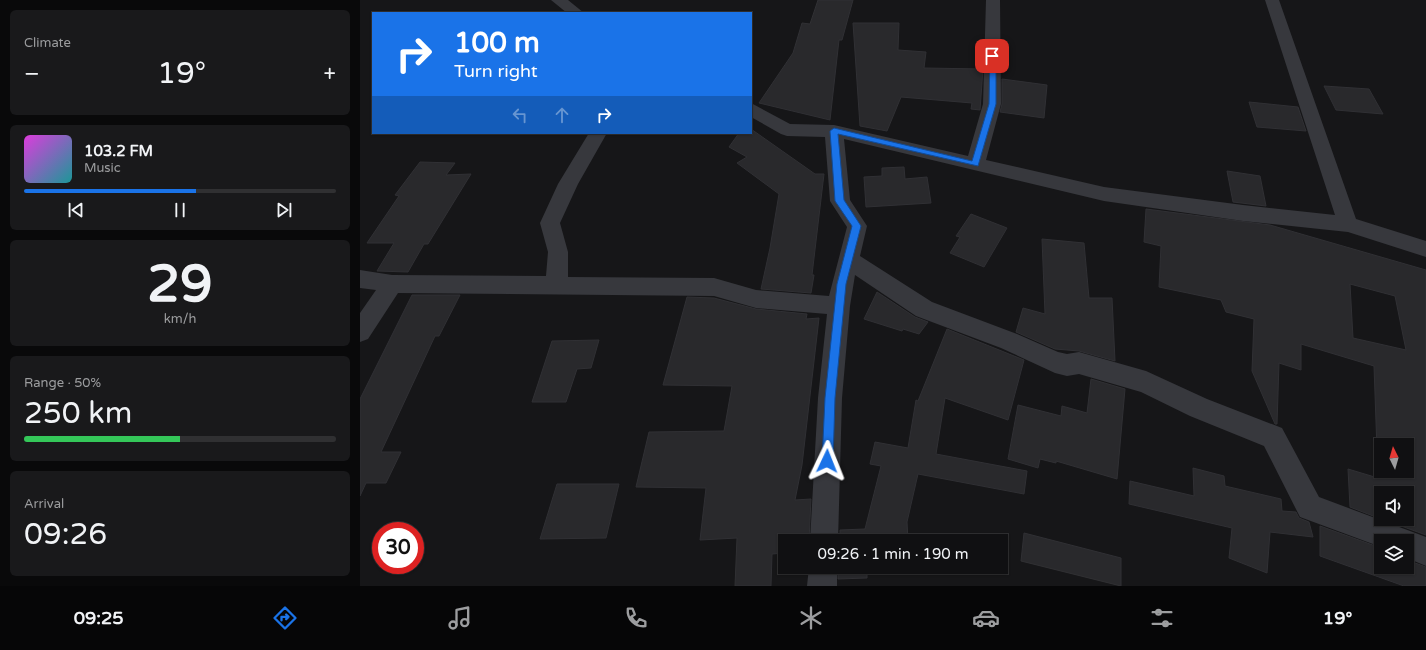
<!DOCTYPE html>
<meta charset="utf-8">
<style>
:root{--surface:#101012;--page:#19191b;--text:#f1f3f6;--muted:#9c9d9f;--line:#303032;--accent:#1a73e8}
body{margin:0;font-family:"Varela Round",sans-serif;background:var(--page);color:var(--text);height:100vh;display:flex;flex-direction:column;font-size:15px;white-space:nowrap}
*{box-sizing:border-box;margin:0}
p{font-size:13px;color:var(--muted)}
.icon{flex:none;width:22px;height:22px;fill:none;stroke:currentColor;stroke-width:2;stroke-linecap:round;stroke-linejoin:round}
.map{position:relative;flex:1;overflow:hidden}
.drawer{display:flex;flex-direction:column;gap:10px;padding:10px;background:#09090a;width:360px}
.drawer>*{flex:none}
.banner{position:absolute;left:12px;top:12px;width:380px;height:122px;border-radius:0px;box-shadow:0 1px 3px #0004,0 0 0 1px var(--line);background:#1a73e8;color:#fff;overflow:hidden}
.needle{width:26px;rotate:355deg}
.tools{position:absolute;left:1014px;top:438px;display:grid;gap:8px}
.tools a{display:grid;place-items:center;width:40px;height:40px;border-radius:0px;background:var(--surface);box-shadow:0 1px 3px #0004,0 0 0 1px var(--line);font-size:20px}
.speed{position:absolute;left:12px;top:522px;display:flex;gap:8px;font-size:20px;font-weight:700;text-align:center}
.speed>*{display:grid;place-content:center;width:52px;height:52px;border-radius:50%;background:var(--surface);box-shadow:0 1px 3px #0004,0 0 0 1px var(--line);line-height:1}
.speed .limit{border:6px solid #d22;background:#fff;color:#111}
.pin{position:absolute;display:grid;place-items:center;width:34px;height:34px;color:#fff;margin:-17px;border-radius:8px;box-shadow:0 2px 6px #0006}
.me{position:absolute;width:44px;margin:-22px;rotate:2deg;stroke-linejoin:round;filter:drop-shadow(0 0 3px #0008)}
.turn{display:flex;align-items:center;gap:14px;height:84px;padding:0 16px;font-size:18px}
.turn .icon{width:52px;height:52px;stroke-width:2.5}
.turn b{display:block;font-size:28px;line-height:34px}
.lanes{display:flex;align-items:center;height:38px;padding:0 16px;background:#0003;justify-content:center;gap:20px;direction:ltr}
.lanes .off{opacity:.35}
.big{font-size:30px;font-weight:600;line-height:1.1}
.drawer .card{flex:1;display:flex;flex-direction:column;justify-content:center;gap:6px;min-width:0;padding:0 14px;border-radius:6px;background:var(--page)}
.drawer .dial{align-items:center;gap:0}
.dial b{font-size:52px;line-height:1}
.song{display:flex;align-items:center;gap:12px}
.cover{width:48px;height:48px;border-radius:6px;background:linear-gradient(135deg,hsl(300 70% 55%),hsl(180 70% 35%))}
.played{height:4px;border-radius:2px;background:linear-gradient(90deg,var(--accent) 55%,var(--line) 55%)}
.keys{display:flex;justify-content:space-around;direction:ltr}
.heat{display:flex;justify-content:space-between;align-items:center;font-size:22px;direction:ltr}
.charge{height:6px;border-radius:3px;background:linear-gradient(90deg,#34c759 50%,var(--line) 0)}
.trip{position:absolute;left:418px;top:534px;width:230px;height:40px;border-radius:0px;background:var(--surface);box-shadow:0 1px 3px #0004,0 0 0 1px var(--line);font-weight:600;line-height:40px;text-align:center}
.tabs{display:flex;height:64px;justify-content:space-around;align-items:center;background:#060607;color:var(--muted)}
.tabs .icon{width:28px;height:28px}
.tabs .active{color:var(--accent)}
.tabs b{font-size:18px;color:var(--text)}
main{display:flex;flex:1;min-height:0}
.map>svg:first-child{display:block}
.building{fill:#29292c;stroke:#303034;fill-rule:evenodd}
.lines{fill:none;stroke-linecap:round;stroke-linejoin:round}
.street{fill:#37383d;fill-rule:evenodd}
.route{fill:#1a73e8;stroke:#114b97}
</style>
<main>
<section class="drawer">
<div class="card"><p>Climate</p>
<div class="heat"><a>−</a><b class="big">19°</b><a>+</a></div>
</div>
<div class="card">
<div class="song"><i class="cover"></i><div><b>103.2 FM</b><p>Music</p></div></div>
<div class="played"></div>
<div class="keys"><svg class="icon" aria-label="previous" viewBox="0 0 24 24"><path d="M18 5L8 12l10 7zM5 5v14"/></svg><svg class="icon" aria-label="pause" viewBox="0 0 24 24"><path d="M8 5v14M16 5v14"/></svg><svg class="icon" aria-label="next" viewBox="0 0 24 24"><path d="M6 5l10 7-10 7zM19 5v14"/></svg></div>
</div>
<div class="card dial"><b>29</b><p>km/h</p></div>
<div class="card"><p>Range · 50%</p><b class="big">250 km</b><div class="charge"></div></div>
<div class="card"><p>Arrival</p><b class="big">09:26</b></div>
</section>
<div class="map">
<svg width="1066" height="586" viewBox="0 0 1066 586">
<rect width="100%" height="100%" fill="#161618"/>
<path class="building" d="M458,0H493L482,40H479L470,120L399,103L433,53L442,23L450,24Z
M493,23H539L538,50L566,52L564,68L623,69L620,110L611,109L612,103L541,97L527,131L500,126Z
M642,79L687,85L684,118L640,112L642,104Z
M964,86L1009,89L1023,114L976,110Z
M889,102L938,107L946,131L897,127Z
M391,129L455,174H464L452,275H454L451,293L401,289L410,248L419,194L377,163L387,157L369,147L379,133H391Z
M60,162L95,163L86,175L111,174L68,244H64L48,272L17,271L34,243H7L39,196L35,195Z
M544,167L545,179L567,177L571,203L506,207L504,177L522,176V168Z
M867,171L900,176L906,206L873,202Z
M786,209L910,225L1066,270V535L1022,519H1047V493H1021V519L990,507L988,469L1018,478L1014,366L941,344V370L919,363L917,424H915L892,371L894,319L866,312L861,300L799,287L801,246L784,242ZM990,284L1035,296L1046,350L993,338ZM1021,445H1047V471H1021Z
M611,214L647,228L624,267L590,253L600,237L596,236Z
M682,239L724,243L729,298H752L755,361L719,351L695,349L656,332L663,308L685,314Z
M517,292L555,317L568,322L559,334L543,329L542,331L504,319Z
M52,295H100L79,336H75L21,452H41L26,483H6L0,496V399Z
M327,297L354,298L396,309L447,314L446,319L459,318L442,465L435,500L451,499L449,541H425V553L412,554L411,586H375L377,538L340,540L346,488L276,487L289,432L364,431L372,386L303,385Z
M587,329L664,360L648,420L585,398L576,454L667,471L664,494L558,474L547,522L548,541H480V530L505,529L521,466L510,464L515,442L548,448L556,400L558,401Z
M239,340L231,368L217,369L206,402H172L192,341Z
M731,379L765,389L757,479L696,461V463L680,459L678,468L648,459L658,405L701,416L702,406L727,413Z
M833,468L864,476L865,486L921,499L922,511L936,512L939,518L949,522L953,537L910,532L907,573L869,558L872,528L769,504L770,481L834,496Z
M197,484H259L246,538L180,539Z
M960,526L1021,548V567H1047V560L1066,567V586H1044L960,556Z
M664,533L761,558V586L661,561Z
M478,567H507V578L478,579Z"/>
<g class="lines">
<path class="street" d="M191,0H208L224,13H207Z
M626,0H640L641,104L626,160L744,187L883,205L975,215L905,0H919L996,219L1066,241V257L988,232L883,221L744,201L484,139L490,200L507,226L500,256L572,302L657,334L698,352L707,354L719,352L786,371L847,399L922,428L959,497L1066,537V566L1047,558V541H1021V547L940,517L904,446L830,416L781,392L719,374L707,376L695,373L641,348L556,316L495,275L490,306L482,398L478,541H450L458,398L467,314L396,308L354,296L38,293L8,339L0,342V313L16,290L0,288V270L32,275L186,276L188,252L180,223L198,184L229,133H247L218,184L200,223L208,252V277L354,278L396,290L469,296L487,227L470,201L465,137L427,136L421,134L391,117V103L430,124L474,125L608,156L623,104Z
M449,567H477V586H447Z"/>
</g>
<path class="route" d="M630,54L636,56V104L618,166L478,134L484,200L501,226L486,284L475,398L473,461L471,465L467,467L463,465L462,461L465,398L477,284L492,226L475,201L470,131L474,128L612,161L629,104Z"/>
</svg>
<div class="tools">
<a><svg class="needle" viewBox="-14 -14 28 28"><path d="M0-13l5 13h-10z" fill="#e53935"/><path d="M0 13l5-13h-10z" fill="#9c9d9f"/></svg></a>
<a><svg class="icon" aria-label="sound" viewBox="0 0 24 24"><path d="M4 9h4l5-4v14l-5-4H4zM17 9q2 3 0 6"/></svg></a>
<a><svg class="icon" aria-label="layers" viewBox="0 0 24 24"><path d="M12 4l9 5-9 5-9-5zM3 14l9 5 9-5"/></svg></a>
</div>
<div class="speed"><div class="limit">30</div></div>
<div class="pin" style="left:632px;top:56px;background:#d93025"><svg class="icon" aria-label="arrive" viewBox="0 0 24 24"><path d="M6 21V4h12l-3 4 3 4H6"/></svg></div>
<svg class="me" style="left:467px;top:461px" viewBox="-20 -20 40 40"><path d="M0-17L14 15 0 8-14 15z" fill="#1a73e8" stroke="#fff" stroke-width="4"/></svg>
<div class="trip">09:26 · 1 min · 190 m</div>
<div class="banner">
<div class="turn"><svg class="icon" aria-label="right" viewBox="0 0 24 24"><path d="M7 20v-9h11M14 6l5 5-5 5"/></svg><div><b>100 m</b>Turn right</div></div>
<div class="lanes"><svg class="icon off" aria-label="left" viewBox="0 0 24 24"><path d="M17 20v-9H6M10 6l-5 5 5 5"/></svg><svg class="icon off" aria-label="ahead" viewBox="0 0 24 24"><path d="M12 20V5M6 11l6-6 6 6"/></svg><svg class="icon" aria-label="right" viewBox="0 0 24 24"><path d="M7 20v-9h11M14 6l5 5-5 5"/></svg></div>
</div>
</div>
</main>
<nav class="tabs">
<b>09:25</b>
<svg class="icon active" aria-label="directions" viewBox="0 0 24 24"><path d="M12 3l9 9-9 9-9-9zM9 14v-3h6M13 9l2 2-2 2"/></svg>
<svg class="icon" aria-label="music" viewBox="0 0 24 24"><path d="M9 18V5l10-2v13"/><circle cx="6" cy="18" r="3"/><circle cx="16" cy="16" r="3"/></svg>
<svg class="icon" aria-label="phone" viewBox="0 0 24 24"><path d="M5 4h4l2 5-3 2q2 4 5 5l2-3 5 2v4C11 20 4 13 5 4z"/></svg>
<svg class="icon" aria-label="climate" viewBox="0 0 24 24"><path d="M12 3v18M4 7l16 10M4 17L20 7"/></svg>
<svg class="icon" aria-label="car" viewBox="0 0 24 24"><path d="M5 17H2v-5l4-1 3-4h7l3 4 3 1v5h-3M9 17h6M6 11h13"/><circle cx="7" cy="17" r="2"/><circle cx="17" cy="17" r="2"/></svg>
<svg class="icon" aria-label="filters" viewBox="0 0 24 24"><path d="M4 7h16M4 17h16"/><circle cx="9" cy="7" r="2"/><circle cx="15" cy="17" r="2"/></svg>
<b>19°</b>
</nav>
